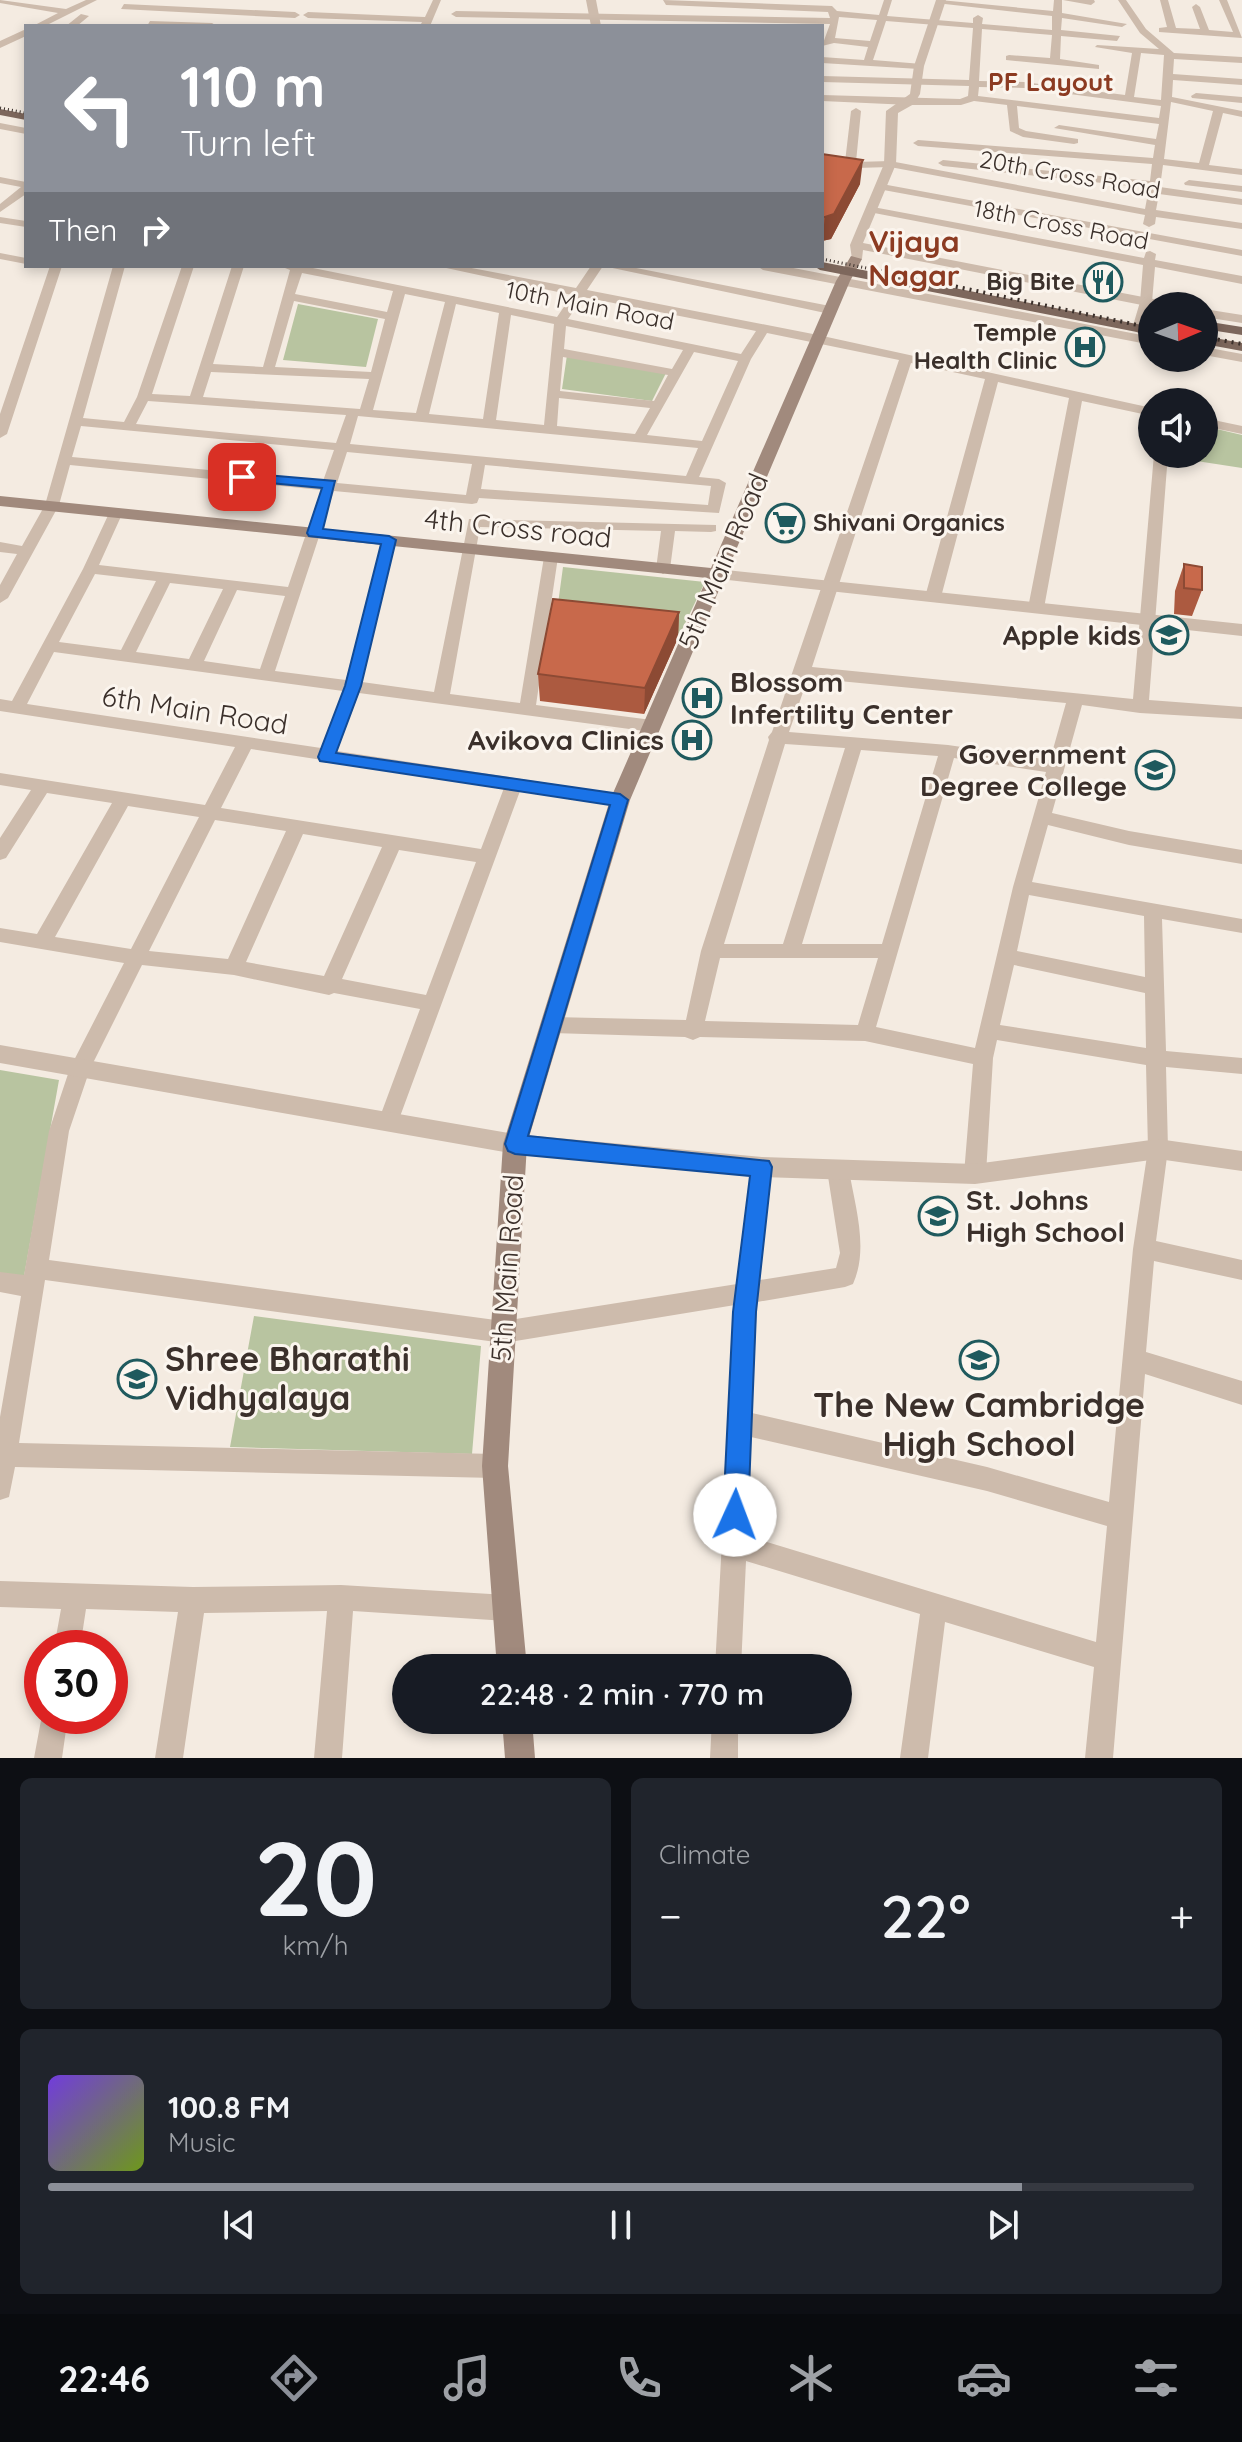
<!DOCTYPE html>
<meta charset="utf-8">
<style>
:root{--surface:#171b24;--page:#20242c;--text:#f1f3f6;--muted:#9ea1a6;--line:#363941;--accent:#8c9099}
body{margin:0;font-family:Quicksand,sans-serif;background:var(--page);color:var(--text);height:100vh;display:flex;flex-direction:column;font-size:30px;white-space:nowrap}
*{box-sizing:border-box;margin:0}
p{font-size:26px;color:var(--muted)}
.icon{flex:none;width:44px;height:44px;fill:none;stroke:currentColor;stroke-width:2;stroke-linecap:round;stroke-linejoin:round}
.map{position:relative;height:1758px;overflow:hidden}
.drawer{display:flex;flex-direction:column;gap:20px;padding:20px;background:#0d0f14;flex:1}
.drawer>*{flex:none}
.top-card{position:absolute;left:24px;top:24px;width:800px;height:244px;border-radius:0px;box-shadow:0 4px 12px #0003;background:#8c9099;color:#fff;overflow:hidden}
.needle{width:52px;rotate:88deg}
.fabs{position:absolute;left:1138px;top:292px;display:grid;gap:16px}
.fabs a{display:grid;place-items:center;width:80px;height:80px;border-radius:50%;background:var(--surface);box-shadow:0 4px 12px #0003;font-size:40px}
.speed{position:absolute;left:24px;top:1630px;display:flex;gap:16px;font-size:40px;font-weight:700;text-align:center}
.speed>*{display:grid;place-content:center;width:104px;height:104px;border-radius:50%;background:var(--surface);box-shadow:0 4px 12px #0003;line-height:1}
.speed .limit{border:12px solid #d22;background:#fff;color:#111}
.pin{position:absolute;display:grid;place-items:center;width:68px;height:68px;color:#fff;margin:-34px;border-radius:16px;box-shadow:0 4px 12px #0006}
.me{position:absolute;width:88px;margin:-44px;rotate:2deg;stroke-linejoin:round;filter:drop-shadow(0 0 6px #0008)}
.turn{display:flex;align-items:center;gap:28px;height:168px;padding:0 24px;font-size:36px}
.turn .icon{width:104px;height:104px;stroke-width:2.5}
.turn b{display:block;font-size:56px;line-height:68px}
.then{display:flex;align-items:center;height:76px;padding:0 24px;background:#0003;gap:16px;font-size:30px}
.big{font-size:60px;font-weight:600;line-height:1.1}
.drawer .widget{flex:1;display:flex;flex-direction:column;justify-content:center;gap:12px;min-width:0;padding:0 28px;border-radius:12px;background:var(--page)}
.drawer .dial{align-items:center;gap:0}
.dial b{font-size:104px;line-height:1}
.song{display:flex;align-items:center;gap:24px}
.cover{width:96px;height:96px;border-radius:12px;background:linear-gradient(135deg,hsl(260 70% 55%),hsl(80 70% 35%))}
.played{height:8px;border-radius:4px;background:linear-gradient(90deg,var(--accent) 85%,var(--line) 85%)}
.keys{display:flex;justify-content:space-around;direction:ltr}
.heat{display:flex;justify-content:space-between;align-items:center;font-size:44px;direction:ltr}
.drawer .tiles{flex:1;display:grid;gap:20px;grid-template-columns:1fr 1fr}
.widget:last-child{grid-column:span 2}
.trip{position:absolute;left:392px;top:1654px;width:460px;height:80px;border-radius:40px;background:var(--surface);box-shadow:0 4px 12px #0003;font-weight:600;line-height:80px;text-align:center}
.tabs{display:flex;height:128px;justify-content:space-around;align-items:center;background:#090b0e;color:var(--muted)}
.tabs .icon{width:56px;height:56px}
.tabs .on{color:var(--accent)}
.tabs b{font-size:36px;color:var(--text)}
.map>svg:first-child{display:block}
.green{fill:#b8c4a0}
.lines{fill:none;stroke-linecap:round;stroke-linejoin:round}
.minor{fill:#cdbbac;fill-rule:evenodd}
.tertiary{fill:#cdbbac;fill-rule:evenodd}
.secondary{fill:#a18a7d;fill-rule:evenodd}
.primary{fill:#7d675c;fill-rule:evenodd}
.rail-far1{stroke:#3b302b;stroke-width:3;stroke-dasharray:1 3;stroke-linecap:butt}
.rail{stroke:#3b302b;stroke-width:4;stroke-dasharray:2 5;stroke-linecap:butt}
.wall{fill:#ac5a40}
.shaded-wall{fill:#8c4a34}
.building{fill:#c8694b;stroke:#8c4a34;stroke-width:2}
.route{fill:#1a73e8;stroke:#114b97;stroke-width:2}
.labels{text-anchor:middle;stroke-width:6;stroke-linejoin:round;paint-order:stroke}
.far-street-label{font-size:24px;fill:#3b302b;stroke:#fbf5ee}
.far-poi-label{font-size:24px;font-weight:bold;fill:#3b302b;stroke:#fbf5ee;text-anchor:end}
.far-neighbourhood-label{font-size:26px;font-weight:bold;fill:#8c3b22;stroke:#fbf5ee}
.street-label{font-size:28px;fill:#3b302b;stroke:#fbf5ee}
.poi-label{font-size:28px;font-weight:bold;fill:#3b302b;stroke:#fbf5ee;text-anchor:end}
.far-district-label{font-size:30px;font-weight:bold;fill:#8c3b22;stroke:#fbf5ee}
.near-poi-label{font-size:34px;font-weight:bold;fill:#3b302b;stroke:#fbf5ee;text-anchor:start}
</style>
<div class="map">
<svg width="1242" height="1758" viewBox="0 0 1242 1758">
<rect width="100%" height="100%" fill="#f4ebe1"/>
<path class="green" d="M298,304L378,319L366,367L283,360Z
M567,355L666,373L652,401L562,389Z
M1204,426L1242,435V468L1164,456L1204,454Z
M563,567L705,582L678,638L555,626Z
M0,1070L59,1080L23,1282L0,1277Z
M254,1316L481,1346L472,1454L230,1447Z"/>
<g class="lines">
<path class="minor" d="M0,0L66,9L86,0H97L45,26H33L58,13L0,3Z
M433,0H441L430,26H420L422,22L308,18L303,15L308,12L425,17Z
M663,0L832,6L837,11L879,15L884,0H892L887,16L973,23V18L978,15L983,18L982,24L1052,30V16L936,3L940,0L1053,11L1054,0H1062V13L1127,24L1122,27L1062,18L1061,30L1120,36L1117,41L1061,36L1060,59L1099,65V69L1006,60V56L1009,55L1050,58L1052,35L982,29L979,81L1024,82L1125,95L1132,53L1095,47L1097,45L1159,49L1140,33L1118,0H1126L1146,29L1174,53L1242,57V63L1174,59L1173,74L1242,79V85L1173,80L1172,97L1242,111V117L1223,113L1209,165L1242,169V175L1163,165L1160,187L1242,199V205L1159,194L1156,210L1242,223V229L1156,217L1155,224L1149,227L1143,224L1145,215L890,167L822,169V163L845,162L851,111L856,108L861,111L856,162L890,161L1145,209L1149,188L943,166L938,163L943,160L1150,181L1152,164L918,146L913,143L918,140L1153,158L1155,145L1054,128L1059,125L1156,139L1159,124L1017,106L1019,128L1026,131L1078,139V143L1074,144L1023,137L1010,131L1007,105L974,101L961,105H910L822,101V95L960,99L968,96L969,86L822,82V76L969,80L973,28L886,21L873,60L922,64V68L919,69L822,63V57L864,60L868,47L834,43L822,46L830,24L456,17L451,14L456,11L830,18L828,12L666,5ZM839,17L877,20L870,41L835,38ZM1141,53L1164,55L1161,100L1134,97ZM979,87L1024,88L1161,106L1159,118L978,96ZM1171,102L1213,111L1199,163L1164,159Z
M1063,0H1094L1095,2L1091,5Z
M1160,0H1168L1176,28L1200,29L1192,7L1196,4L1200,7L1209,30L1233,32L1219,0H1227L1242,38L1159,32V28L1167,27Z
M124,4L295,12L300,15L295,18L121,9Z
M81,14L89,16L77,26H66Z
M150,21L212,23L217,26H147Z
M26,29V36L0,48V41Z
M1196,93L1242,97V103L1192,98L1191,96Z
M0,177L26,182V194L0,212V204L21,187L0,183Z
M1189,180L1242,186V192L1185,185L1184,183Z
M882,184L1242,250V256L878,189V185Z
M873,207L1144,258L1146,252L1150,251L1156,254L1155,260L1242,276V284L1155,267L1152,302L1144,329L1138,333L1132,329L1140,302L1143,265L869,212L867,210Z
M0,217L26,221V227L0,223Z
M0,253L26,258V264L0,259Z
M50,266H62L7,434L0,438V414Z
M113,266H125L83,418L124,422L137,397L182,266H194L152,394L190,396L232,266H244L213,364L263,367L290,270L280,266H303L557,317L572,295L437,266H461L576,288L591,266H626L830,306L836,310L830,314L603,266L587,290L818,335L1152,408V416L1082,401L1044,608L1036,613L1028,608L1069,398L998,382L941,597L933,602L925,597L985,379L911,363L812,667L1133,699L1154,454H1168L1149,700L1242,707V719L1140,713L1082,705L1052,813L1129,831L1242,850V864L1129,845L1048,825L1032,882L1242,919V933L1162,919L1166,1051L1242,1058V1074L1166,1067L1168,1149L1156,1241L1242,1260V1280L1154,1261L1146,1352L1242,1381V1405L1145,1374L1113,1758H1085L1094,1667L945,1622L928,1758H900L920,1614L746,1561L741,1668H715L735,1305L503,1343L45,1280L19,1443L495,1454L504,1457L507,1466L504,1475L495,1478L15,1467L9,1497L0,1500V1417L21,1296L0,1292V1272L24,1275L49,1131L70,1068L124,963L0,942V928L37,934L112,803L47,793L6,858L0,860V838L31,790L0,785V773L205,805L235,747L0,711V699L12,701L83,569L111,509L116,508L123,512L99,565L288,587L321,490L70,465L59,505L8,598L0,603V585L17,554L0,552V542L22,546L45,505ZM302,273L393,291L387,312L295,294ZM405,294L445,302L416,413L373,410ZM583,297L756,331L741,354L568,319ZM294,301L385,319L371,372L275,367ZM456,304L499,313L483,419L429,414ZM511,315L554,324L544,425L496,420ZM566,326L683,350L672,369L564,349ZM767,333L899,360L772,732L768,737L769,740L701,951L686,1020L552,1017L545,1019L542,1025L545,1031L552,1033L685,1037L693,1040L700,1037L865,1041L973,1064L964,1174L968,1181L975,1183L982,1181L986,1174L993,1058L997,1040L1146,1065L1148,1149L1133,1249L1109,1502L987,1467L752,1413L757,1302L845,1287L853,1284C869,1248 855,1207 849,1170L845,1163L838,1161L831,1163L827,1170L840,1253L836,1268L760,1280L772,1167L769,1160L762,1158L755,1160L752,1167L737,1284L503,1321L49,1260L69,1131L90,1069L142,965L234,975L329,995L334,993L420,1009L378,1122L381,1128L388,1131L395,1128L398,1122L520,791L620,806L629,800L620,794L337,751L359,693L652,732L660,726L652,720L536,705L558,557L551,552L544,557L520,703L450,694L480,527L661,531L656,569L663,574L670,569L675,531L711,532L716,531V525L469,519L434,692L362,682L396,540L389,536L382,540L346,680L275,671L334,491L472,504L477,503L479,498L719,513L726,483L719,479L699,477L751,359ZM694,352L738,361L702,441L647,435ZM563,357L668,375L654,401L560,391ZM211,372L369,379L360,409L203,397ZM559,398L650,408L635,434L557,426ZM148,401L346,415L336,443L136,424ZM358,416L698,448L686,476L350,444ZM81,426L334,450L323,481L72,457ZM347,452L472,464L466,495L337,483ZM485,465L711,486L708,505L481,489ZM95,574L156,581L121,650L59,642ZM170,583L223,589L189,659L136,652ZM237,590L285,596L260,669L204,661ZM54,652L343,691L321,748L27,704ZM808,678L1066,703L1050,760L948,745L789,732ZM785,744L845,748L783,944H724ZM251,749L504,788L481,849L221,808ZM861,750L938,756L882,944H802ZM954,758L1046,772L1013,887L975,1048L876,1027ZM128,806L199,817L131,949L55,937ZM215,820L286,831L228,959L149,951ZM303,834L382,847L324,976L246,962ZM399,850L476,862L426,995L342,979ZM1029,895L1144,916L1145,977L1017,951ZM720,958H878L858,1025L705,1021ZM1014,965L1145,993L1146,1048L1000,1025ZM751,1437L987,1491L1107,1526L1096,1642L747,1536Z
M1204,418L1242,426V434L1204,426Z
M0,1581L193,1587L341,1585L507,1595L516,1599L520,1608L516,1617L507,1621L353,1611L342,1758H314L327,1611L204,1613L183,1758H155L178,1612L86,1609L80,1648H54L61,1609L0,1607Z
M42,1715L68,1716L62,1758H34Z
M712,1720H738V1758H710Z"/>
<path class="tertiary" d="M586,0H596L601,26H591Z
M936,0H946L924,66L920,94L914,104L898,113L896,164L863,243L1169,302L1176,306L1152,307L863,250L862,259H852L850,245L884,164L886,111L910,94L914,66Z
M0,123L26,128V134L0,129Z
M757,266H783L1152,337V345L763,270Z
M1204,309L1242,315V323L1204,317Z
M1204,347L1242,354V362L1204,355Z
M716,569L1242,624V636L710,578L708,574Z
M0,1045L515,1134L762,1157L975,1164L1158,1139L1242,1151V1171L1158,1159L975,1184L762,1177L515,1154L0,1063Z"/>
<path class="secondary" d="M851,256L862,259L850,281L630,800L527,1144L508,1466L527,1668H497L482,1466L503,1144L610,800L707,578L0,506V496L711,568L836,281Z
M502,1720H532L535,1758H505Z"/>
<path class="primary" d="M0,109L26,114V120L0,115Z
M822,262L1152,327V335L820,270L814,266H822Z
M1204,321L1242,327V335L1204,329Z
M1204,336L1242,343V351L1204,344Z"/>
<path class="rail-far1" d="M0,108L26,113
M822,259L910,277"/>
<path class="rail" d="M901,275L1152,328
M1204,337L1242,344"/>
</g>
<path class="wall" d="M822,154L860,184L831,239L822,241Z
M1184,564L1202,590L1192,616L1174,614L1175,591Z
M679,612L678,638L644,714L540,701L538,674Z"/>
<path class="shaded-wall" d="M863,160L860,184L831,239L822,241L825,217Z
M679,612L678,638L644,714L645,688Z"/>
<path class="building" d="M822,154L863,160L834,214L825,217H822Z
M1184,564L1202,567V590L1184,588Z
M553,599L679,612L645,688L538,674Z"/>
<path class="route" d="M242,473L335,481L323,529L389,536L396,540L361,686L336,753L620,794L628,800L528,1136L769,1161L772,1167L756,1312L748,1515L744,1524L735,1528L726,1524L723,1515L733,1312L750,1176L515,1154L508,1151L505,1144L610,805L320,761L318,757L345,686L381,544L309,536L307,533L322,488L237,480L235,477Z"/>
<defs>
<g id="restaurant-ring" transform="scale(2)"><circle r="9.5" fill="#fbf5ee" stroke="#1f5a5e" stroke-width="1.5"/><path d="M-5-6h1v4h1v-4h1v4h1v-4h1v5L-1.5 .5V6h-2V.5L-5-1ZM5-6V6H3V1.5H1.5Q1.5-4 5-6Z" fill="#1f5a5e"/></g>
<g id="hospital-ring" transform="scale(2)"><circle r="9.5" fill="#fbf5ee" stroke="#1f5a5e" stroke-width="1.5"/><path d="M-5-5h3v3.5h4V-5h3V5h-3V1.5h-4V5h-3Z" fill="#1f5a5e"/></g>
<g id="supermarket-ring" transform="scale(2)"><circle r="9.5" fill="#fbf5ee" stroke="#1f5a5e" stroke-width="1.5"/><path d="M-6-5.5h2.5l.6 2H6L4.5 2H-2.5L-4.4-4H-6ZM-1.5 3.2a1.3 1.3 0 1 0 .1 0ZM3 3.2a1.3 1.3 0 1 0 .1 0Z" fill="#1f5a5e"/></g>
<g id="school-ring" transform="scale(2)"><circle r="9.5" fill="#fbf5ee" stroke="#1f5a5e" stroke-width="1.5"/><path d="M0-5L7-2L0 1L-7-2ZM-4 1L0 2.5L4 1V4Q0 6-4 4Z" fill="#1f5a5e"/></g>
<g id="university-ring" transform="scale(2)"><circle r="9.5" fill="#fbf5ee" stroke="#1f5a5e" stroke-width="1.5"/><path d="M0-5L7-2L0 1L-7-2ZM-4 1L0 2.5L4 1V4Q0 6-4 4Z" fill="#1f5a5e"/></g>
</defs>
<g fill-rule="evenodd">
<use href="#restaurant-ring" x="1103" y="282"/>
<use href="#hospital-ring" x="1085" y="347"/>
<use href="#supermarket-ring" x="785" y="523"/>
<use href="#school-ring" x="1169" y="635"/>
<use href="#hospital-ring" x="702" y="698"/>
<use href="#hospital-ring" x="692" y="740"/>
<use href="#university-ring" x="1155" y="770"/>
<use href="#school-ring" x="938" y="1216"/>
<use href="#school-ring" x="979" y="1360"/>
<use href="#school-ring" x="137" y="1379"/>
</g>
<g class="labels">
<g class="far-street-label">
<text transform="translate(1070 175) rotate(10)" y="8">20th Cross Road</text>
<text transform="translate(1061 225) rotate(11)" y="8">18th Cross Road</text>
<text transform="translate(590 306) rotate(11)" y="8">10th Main Road</text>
</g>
<g class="far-poi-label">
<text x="1075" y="290">Big Bite</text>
<text x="1057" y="341">Temple<tspan x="1057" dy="28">Health Clinic</tspan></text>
<text x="813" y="531" text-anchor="start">Shivani Organics</text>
</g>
<g class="far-neighbourhood-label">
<text x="1051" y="91">PF Layout</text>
</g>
<g class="street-label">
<text transform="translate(518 528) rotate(6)" y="10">4th Cross road</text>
<text transform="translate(723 561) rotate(-67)" y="10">5th Main Road</text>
<text transform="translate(195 710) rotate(9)" y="10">6th Main Road</text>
<text transform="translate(507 1268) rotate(-86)" y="10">5th Main Road</text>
</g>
<g class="poi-label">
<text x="1141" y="645">Apple kids</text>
<text x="730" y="692" text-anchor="start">Blossom<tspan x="730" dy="32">Infertility Center</tspan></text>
<text x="664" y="750">Avikova Clinics</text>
<text x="1127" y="764">Government<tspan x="1127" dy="32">Degree College</tspan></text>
<text x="966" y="1210" text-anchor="start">St. Johns<tspan x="966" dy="32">High School</tspan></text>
</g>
<g class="far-district-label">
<text x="914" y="252">Vijaya<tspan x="914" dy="34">Nagar</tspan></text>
</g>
<g class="near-poi-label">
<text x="165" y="1371">Shree Bharathi<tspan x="165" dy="39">Vidhyalaya</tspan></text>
<text x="979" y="1417" text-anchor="middle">The New Cambridge<tspan x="979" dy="39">High School</tspan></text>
</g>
</g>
</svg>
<div class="fabs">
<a><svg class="needle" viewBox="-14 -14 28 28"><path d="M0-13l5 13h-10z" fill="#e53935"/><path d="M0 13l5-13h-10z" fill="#9ea1a6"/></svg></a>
<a><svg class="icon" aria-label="sound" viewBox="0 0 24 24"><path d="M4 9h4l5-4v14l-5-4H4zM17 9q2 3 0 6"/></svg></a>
</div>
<div class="speed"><div class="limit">30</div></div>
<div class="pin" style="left:242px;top:477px;background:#d93025"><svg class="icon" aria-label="arrive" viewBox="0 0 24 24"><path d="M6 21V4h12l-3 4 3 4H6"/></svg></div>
<svg class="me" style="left:735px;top:1515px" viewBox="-20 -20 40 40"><circle r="19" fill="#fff"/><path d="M0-13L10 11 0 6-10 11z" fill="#1a73e8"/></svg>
<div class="trip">22:48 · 2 min · 770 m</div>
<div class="top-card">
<div class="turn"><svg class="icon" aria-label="left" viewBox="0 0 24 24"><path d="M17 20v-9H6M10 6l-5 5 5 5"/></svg><div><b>110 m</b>Turn left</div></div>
<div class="then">Then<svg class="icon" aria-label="right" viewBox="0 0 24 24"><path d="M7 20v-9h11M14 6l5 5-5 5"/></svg></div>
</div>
</div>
<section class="drawer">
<div class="tiles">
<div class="widget dial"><b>20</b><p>km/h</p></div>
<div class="widget"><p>Climate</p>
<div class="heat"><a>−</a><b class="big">22°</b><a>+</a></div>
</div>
<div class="widget">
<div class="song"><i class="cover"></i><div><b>100.8 FM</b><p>Music</p></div></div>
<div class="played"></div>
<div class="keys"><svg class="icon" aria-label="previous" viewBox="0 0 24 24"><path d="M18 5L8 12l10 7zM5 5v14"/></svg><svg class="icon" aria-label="pause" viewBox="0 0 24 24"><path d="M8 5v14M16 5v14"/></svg><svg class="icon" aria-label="next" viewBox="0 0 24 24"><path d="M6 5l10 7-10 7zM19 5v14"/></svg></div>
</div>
</div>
</section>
<nav class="tabs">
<b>22:46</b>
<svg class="icon on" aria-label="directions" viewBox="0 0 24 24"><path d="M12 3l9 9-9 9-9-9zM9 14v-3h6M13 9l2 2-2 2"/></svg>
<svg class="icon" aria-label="music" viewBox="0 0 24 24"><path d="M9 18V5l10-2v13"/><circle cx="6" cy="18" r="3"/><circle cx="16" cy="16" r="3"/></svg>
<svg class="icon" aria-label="phone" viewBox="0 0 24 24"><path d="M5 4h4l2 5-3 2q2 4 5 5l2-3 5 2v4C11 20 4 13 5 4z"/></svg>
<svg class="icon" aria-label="climate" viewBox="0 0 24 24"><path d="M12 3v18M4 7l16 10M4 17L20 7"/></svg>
<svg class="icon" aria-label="car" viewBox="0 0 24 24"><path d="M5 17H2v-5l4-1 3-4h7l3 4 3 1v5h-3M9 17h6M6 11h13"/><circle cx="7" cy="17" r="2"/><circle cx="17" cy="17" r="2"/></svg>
<svg class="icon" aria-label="filters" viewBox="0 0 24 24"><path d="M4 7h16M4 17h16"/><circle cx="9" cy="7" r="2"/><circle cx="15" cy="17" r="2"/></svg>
</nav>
